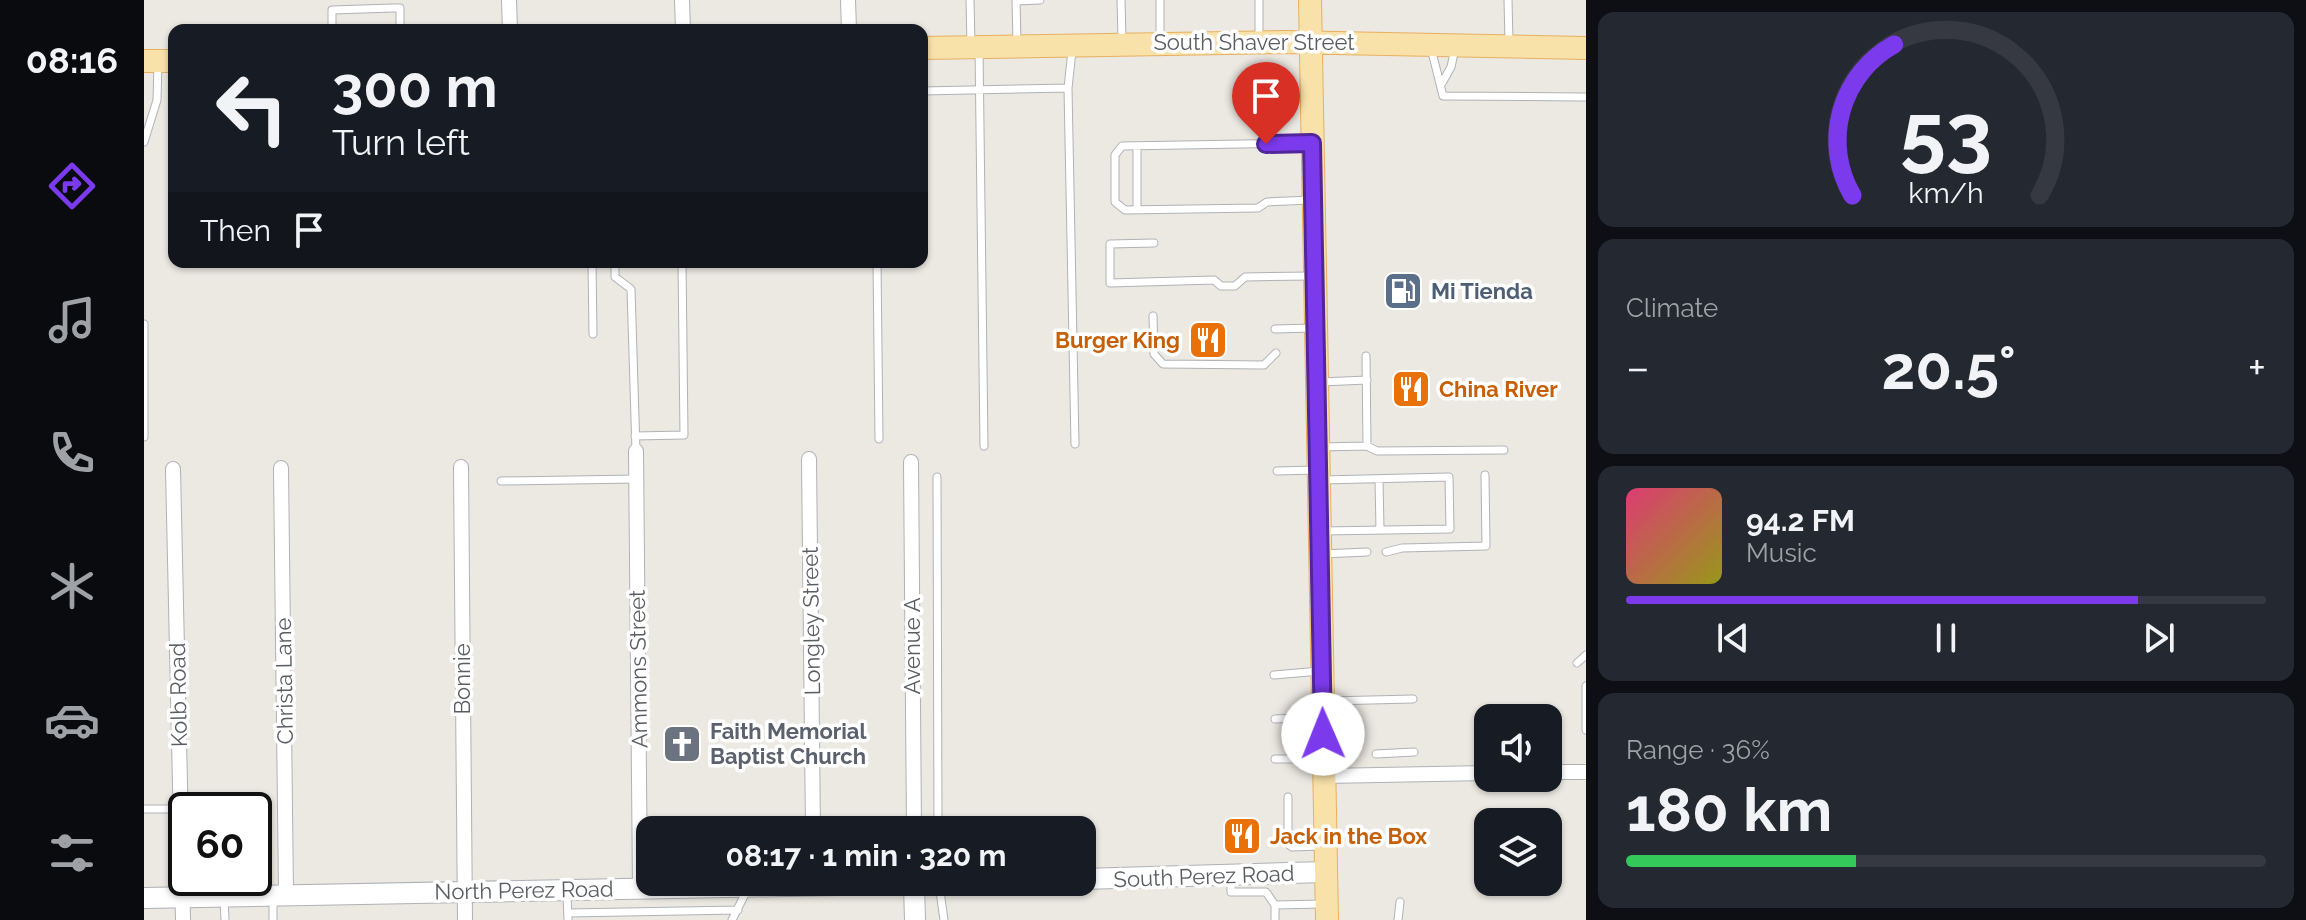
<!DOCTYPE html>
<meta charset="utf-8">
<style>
:root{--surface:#171b24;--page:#242831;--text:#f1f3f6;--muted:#9ea1a6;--line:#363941;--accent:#7c3aed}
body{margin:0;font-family:Raleway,sans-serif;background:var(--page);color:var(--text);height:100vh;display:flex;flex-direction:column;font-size:30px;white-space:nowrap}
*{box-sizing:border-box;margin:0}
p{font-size:26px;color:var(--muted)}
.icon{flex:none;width:44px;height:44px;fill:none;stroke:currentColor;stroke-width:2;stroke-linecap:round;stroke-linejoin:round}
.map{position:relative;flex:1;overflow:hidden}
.panel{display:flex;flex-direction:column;gap:12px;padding:12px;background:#0d0f14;width:720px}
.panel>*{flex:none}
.banner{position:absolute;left:24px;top:24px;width:760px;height:244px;border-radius:16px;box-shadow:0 2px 6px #0004;background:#171b24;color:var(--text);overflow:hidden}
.controls{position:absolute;left:1330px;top:704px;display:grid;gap:16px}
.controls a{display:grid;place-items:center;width:88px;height:88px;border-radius:16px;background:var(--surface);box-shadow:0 2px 6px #0004;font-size:40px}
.speed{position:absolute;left:24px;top:792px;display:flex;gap:16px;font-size:40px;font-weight:700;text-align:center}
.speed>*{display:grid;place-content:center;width:104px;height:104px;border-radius:50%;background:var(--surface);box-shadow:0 2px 6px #0004;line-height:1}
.speed .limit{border:4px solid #111;border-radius:12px;background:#fff;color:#111}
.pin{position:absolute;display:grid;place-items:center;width:68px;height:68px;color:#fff;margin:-82px -34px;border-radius:50% 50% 50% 0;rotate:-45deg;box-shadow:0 0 8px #0007}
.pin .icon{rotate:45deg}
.me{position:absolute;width:88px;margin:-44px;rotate:359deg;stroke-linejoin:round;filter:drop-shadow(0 0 6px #0008)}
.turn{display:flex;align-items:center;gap:28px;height:168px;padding:0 32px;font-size:36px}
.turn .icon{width:104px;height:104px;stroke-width:2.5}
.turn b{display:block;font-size:56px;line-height:68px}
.then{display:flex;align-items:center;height:76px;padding:0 32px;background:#0003;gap:16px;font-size:30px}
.big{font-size:60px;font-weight:700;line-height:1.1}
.panel .tile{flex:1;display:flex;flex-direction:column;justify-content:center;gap:12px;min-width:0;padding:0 28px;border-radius:16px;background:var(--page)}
.panel .dial{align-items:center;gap:0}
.dial svg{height:208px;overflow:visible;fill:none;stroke:var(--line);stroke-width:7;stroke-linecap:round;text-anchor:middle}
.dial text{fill:var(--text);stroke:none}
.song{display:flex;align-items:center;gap:24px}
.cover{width:96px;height:96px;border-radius:12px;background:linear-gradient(135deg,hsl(340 70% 55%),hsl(60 70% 35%))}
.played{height:8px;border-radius:4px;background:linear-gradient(90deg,var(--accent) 80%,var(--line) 80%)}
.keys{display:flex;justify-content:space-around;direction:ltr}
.heat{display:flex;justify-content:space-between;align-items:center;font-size:44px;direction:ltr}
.charge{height:12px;border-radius:6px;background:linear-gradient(90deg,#34c759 36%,var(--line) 0)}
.trip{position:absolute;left:492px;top:816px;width:460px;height:80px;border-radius:16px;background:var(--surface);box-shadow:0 2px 6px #0004;font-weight:700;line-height:80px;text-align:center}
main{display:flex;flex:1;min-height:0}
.tabs{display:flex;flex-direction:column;width:144px;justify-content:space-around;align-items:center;background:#090b0e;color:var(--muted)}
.tabs .icon{width:56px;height:56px}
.tabs .active{color:var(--accent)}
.tabs b{font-size:36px;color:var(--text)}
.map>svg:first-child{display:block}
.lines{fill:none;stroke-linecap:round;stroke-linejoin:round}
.lane-casing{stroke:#afb3b6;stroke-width:9}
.street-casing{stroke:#afb3b6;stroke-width:16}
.secondary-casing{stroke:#aeb2b6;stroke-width:22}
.primary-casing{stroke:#e7b060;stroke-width:24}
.lane{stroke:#fff;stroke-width:7}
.street{stroke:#fff;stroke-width:14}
.secondary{stroke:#fff;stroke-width:20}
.primary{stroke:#f9e2aa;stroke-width:22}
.route-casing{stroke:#51269a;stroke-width:20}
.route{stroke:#7c3aed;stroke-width:14}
.labels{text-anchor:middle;stroke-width:7;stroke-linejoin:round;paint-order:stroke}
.street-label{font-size:22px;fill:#5a5e62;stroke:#fff}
.service-label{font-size:22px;font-weight:bold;fill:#4e5e75;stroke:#fff;text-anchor:start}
.food-label{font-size:22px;font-weight:bold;fill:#c56008;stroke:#fff;text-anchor:start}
.worship-label{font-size:22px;font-weight:bold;fill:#5b616d;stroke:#fff;text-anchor:start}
</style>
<main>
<nav class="tabs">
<b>08:16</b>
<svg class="icon active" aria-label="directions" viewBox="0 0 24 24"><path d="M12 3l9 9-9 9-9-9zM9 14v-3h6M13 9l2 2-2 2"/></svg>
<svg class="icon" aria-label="music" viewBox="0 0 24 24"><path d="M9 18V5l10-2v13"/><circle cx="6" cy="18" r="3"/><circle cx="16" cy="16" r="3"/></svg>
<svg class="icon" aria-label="phone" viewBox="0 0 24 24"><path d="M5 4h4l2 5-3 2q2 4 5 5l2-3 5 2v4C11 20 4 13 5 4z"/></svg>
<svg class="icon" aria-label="climate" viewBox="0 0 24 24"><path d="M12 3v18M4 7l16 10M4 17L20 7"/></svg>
<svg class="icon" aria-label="car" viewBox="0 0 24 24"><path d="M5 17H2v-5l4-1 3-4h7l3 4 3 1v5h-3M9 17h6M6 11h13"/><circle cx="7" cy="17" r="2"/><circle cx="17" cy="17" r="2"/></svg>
<svg class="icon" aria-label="filters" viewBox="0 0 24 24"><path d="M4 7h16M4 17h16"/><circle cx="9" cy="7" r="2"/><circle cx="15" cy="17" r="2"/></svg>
</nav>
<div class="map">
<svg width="1442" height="920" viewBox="0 0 1442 920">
<rect width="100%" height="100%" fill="#ece8e2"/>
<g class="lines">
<g class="lane-casing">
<path id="lane" d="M826,0L827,46
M872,0L873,43
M977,0L978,40
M1016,0V40
M1115,0V40
M1364,0L1365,42
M872,1L896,0
M188,30V10L249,8H256V30
M835,48L840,446
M1287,48L1299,96L1441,97
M928,51L924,88L931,444
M1298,83L1307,67L1311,48
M778,91L924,88
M0,142L13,100L14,63
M1166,143L978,146L971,155V202L981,210L1114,208L1123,202L1167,200
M993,146V210
M1010,243L966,244V283L1070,280L1077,286H1091L1101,277L1167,276
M448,262L449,334
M471,262V277L487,289L492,451
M733,262L735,439
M1009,316L1010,354L1019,364L1120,365L1132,353
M0,324V437
M1131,329L1169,328
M1222,356L1223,446
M1177,382L1223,380
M491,436L540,435L538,262
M1176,447L1223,446L1233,451L1360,450
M1133,471L1171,470
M793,477L794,830
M1235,479L1236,530
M357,481L492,479
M1178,531L1306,529L1305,477L1178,480
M1242,552L1258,548L1342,546L1341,475
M1178,554L1223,552
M1433,663L1442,655
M1130,675L1176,671
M1442,686V730
M1184,701L1269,699
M1131,719L1177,717
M1232,754L1270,752
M1131,759H1177
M1144,797V844L1148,847L1178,846
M0,809H36
M1087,876V892H1122L1131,905
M795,884L800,920
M423,894L424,920
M80,898L81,920
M129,898V920
M424,913L594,910
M588,920L603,890
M1131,920V905L1178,904
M1254,920L1256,902"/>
</g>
<g class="street-casing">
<path id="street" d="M365,0L366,30
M538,0L539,30
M704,0L705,30
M492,451L496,887
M665,459L669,830
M767,462L770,830
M317,467L321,920
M137,468L142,894
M29,469L39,920
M1404,772H1442
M1180,776L1344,773"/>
</g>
<g class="secondary-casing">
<path id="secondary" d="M938,879L1182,872
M770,884L771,920
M0,898L852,882"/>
</g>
<g class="primary-casing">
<path id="primary" d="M1166,0L1183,920
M778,48L1141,42L1442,48
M0,61H30"/>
</g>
<use href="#lane" class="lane"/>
<use href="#street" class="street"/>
<use href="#secondary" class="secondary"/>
<use href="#primary" class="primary"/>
</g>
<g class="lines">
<g class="route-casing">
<path id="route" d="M1122,144L1168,143L1179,734"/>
</g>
<use href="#route" class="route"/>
</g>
<defs>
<g id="fuel-square" transform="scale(2)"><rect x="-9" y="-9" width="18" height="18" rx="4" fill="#5c6f8a" stroke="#fff"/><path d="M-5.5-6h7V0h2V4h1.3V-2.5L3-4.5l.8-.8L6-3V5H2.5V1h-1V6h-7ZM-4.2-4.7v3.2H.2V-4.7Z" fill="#fff"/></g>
<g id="restaurant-square" transform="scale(2)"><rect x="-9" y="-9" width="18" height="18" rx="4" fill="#e8710a" stroke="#fff"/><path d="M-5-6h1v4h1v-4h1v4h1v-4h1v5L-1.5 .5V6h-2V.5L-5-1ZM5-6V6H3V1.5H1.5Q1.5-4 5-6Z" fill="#fff"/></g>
<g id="church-square" transform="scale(2)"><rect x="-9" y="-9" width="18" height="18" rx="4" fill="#6b7280" stroke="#fff"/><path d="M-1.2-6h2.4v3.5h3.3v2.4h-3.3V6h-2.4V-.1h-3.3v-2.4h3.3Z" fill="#fff"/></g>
</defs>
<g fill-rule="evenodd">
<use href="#fuel-square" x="1259" y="291"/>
<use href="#restaurant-square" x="1064" y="340"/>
<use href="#restaurant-square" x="1267" y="389"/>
<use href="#church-square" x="538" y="744"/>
<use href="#restaurant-square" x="1098" y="836"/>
</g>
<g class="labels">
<g class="street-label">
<text x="1110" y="50">South Shaver Street</text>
<text transform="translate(667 621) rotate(-91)" y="8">Longley Street</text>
<text transform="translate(768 646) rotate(-90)" y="8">Avenue A</text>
<text transform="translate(494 669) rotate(-91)" y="8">Ammons Street</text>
<text transform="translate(318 679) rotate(-90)" y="8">Bonnie</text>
<text transform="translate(140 681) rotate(-91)" y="8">Christa Lane</text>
<text transform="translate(34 695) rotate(-91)" y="8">Kolb Road</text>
<text transform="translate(1060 876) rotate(-2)" y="8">South Perez Road</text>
<text transform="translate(380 890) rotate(-1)" y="8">North Perez Road</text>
</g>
<g class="service-label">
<text x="1287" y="299">Mi Tienda</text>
</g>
<g class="food-label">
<text x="1036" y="348" text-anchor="end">Burger King</text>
<text x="1295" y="397">China River</text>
<text x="1126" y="844">Jack in the Box</text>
</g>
<g class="worship-label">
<text x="566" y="739">Faith Memorial<tspan x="566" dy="25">Baptist Church</tspan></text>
</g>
</g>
</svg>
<div class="controls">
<a><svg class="icon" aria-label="sound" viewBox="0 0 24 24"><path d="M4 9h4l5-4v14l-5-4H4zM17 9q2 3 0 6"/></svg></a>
<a><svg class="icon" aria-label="layers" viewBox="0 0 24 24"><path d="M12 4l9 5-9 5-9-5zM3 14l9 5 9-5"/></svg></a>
</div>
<div class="speed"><div class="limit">60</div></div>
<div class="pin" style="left:1122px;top:144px;background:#d93025"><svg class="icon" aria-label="arrive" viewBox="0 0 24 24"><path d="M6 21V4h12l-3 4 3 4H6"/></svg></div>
<svg class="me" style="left:1179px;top:734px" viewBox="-20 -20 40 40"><circle r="19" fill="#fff"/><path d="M0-13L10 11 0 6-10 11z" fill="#7c3aed"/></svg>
<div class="trip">08:17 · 1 min · 320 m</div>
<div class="banner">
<div class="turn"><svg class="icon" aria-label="left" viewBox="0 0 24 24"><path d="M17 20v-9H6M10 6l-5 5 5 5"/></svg><div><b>300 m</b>Turn left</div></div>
<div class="then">Then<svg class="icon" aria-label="arrive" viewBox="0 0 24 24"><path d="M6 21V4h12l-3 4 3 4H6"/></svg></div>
</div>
</div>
<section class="panel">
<div class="tile dial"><svg viewBox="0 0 100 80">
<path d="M14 69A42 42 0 1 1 86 69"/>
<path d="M14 69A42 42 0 0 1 30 11" stroke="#7c3aed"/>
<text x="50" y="56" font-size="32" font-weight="700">53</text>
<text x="50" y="72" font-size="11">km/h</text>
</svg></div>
<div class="tile"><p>Climate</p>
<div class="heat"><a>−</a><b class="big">20.5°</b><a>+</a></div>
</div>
<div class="tile">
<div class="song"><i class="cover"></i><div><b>94.2 FM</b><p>Music</p></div></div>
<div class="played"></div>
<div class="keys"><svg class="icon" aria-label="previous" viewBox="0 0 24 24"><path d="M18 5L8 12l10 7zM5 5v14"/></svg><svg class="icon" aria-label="pause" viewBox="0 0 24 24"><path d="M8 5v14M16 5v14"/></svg><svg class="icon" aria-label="next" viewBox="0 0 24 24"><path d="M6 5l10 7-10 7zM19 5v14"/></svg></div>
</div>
<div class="tile"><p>Range · 36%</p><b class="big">180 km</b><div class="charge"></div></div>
</section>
</main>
